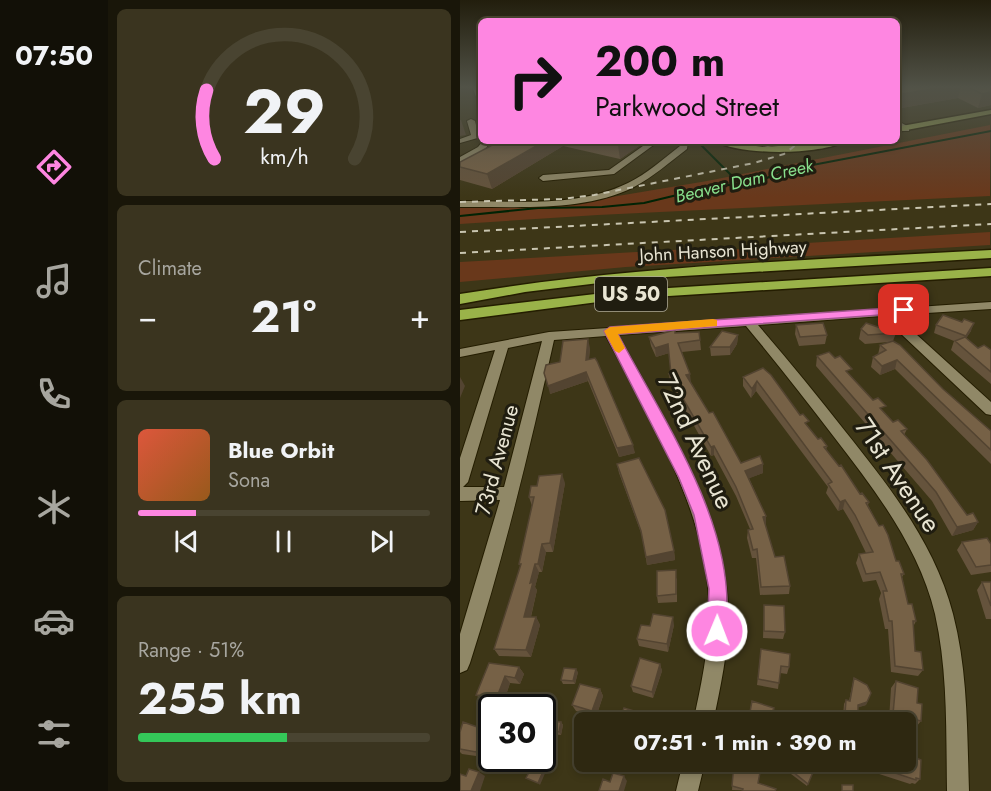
<!DOCTYPE html>
<meta charset="utf-8">
<style>
:root{--surface:#2e2811;--page:#3a341f;--text:#f1f3f6;--muted:#a7a69f;--line:#494431;--accent:#fe86e1}
body{margin:0;font-family:Jost,sans-serif;background:var(--page);color:var(--text);height:100vh;display:flex;flex-direction:column;font-size:22px;white-space:nowrap}
*{box-sizing:border-box;margin:0}
p{font-size:20px;color:var(--muted)}
.icon{flex:none;width:33px;height:33px;fill:none;stroke:currentColor;stroke-width:2;stroke-linecap:round;stroke-linejoin:round}
.map{position:relative;flex:1;overflow:hidden}
.drawer{display:flex;flex-direction:column;gap:9px;padding:9px;background:#191609;width:352px}
.drawer>*{flex:none}
.top-card{position:absolute;left:18px;top:18px;width:422px;height:126px;border-radius:9px;box-shadow:0 3px 9px #0003,0 0 0 2px var(--line);background:#fe86e1;color:#111;overflow:hidden}
.speed{position:absolute;left:18px;top:694px;display:flex;gap:12px;font-size:30px;font-weight:700;text-align:center}
.speed>*{display:grid;place-content:center;width:78px;height:78px;border-radius:50%;background:var(--surface);box-shadow:0 3px 9px #0003,0 0 0 2px var(--line);line-height:1}
.speed .limit{border:3px solid #111;border-radius:9px;background:#fff;color:#111}
.pin{position:absolute;display:grid;place-items:center;width:51px;height:51px;color:#fff;margin:-26px;border-radius:12px;box-shadow:0 3px 9px #0006}
.me{position:absolute;width:66px;margin:-33px;rotate:1deg;stroke-linejoin:round;filter:drop-shadow(0 0 4px #0008)}
.turn{display:flex;align-items:center;gap:21px;height:126px;padding:0 18px;font-size:27px}
.turn .icon{width:78px;height:78px;stroke-width:2.5}
.turn b{display:block;font-size:42px;line-height:51px}
.big{font-size:45px;font-weight:700;line-height:1.1}
.drawer .card{flex:1;display:flex;flex-direction:column;justify-content:center;gap:9px;min-width:0;padding:0 21px;border-radius:9px;background:var(--page)}
.drawer .dial{align-items:center;gap:0}
.dial svg{height:156px;overflow:visible;fill:none;stroke:var(--line);stroke-width:7;stroke-linecap:round;text-anchor:middle}
.dial text{fill:var(--text);stroke:none}
.song{display:flex;align-items:center;gap:18px}
.cover{width:72px;height:72px;border-radius:9px;background:linear-gradient(135deg,hsl(10 70% 55%),hsl(30 70% 35%))}
.played{height:6px;border-radius:3px;background:linear-gradient(90deg,var(--accent) 20%,var(--line) 20%)}
.keys{display:flex;justify-content:space-around;direction:ltr}
.heat{display:flex;justify-content:space-between;align-items:center;font-size:33px;direction:ltr}
.charge{height:9px;border-radius:4px;background:linear-gradient(90deg,#34c759 51%,var(--line) 0)}
.trip{position:absolute;left:114px;top:712px;width:342px;height:60px;border-radius:9px;background:var(--surface);box-shadow:0 3px 9px #0003,0 0 0 2px var(--line);font-weight:700;line-height:60px;text-align:center}
main{display:flex;flex:1;min-height:0}
.dock{display:flex;flex-direction:column;width:108px;justify-content:space-around;align-items:center;background:#121007;color:var(--muted)}
.dock .icon{width:42px;height:42px}
.dock .on{color:var(--accent)}
.dock b{font-size:27px;color:var(--text)}
.map>svg:first-child{display:block}
.green{fill:#69381b}
.lines{fill:none;stroke-linecap:round;stroke-linejoin:round}
.stream{stroke:#012305;stroke-width:2}
.minor-casing{stroke:#241d00;stroke-width:2}
.major-casing{stroke:#241d00;stroke-width:3}
.highway-casing{stroke:#241d00;stroke-width:3}
.minor{fill:#908867;fill-rule:evenodd}
.major{fill:#96a255;fill-rule:evenodd}
.highway{fill:#9ab349;fill-rule:evenodd}
.rail{stroke:#c9c5b0;stroke-width:2;stroke-dasharray:6 6;stroke-linecap:butt}
.wall{fill:#65533c}
.shaded-wall{fill:#534431}
.building{fill:#766146;stroke:#534431;stroke-width:1.5}
.route{fill:#fe86e1;stroke:#a55792;stroke-width:1.5}
.slow{fill:#f59e0b}
.labels{text-anchor:middle;stroke-width:6;stroke-linejoin:round;paint-order:stroke}
.far-water-label{font-size:18px;font-style:italic;fill:#88df8c;stroke:#201d10}
.far-street-label{font-size:18px;fill:#e9e5d3;stroke:#201d10}
.shield{fill:#201d10;stroke:#ada998;stroke-width:1.5}
.shield-label{font-size:20px;font-weight:bold;fill:#e9e5d3}
.street-label{font-size:21px;fill:#e9e5d3;stroke:#201d10}
.near-street-label{font-size:26px;fill:#e9e5d3;stroke:#201d10}
</style>
<main>
<nav class="dock">
<b>07:50</b>
<svg class="icon on" aria-label="directions" viewBox="0 0 24 24"><path d="M12 3l9 9-9 9-9-9zM9 14v-3h6M13 9l2 2-2 2"/></svg>
<svg class="icon" aria-label="music" viewBox="0 0 24 24"><path d="M9 18V5l10-2v13"/><circle cx="6" cy="18" r="3"/><circle cx="16" cy="16" r="3"/></svg>
<svg class="icon" aria-label="phone" viewBox="0 0 24 24"><path d="M5 4h4l2 5-3 2q2 4 5 5l2-3 5 2v4C11 20 4 13 5 4z"/></svg>
<svg class="icon" aria-label="climate" viewBox="0 0 24 24"><path d="M12 3v18M4 7l16 10M4 17L20 7"/></svg>
<svg class="icon" aria-label="car" viewBox="0 0 24 24"><path d="M5 17H2v-5l4-1 3-4h7l3 4 3 1v5h-3M9 17h6M6 11h13"/><circle cx="7" cy="17" r="2"/><circle cx="17" cy="17" r="2"/></svg>
<svg class="icon" aria-label="filters" viewBox="0 0 24 24"><path d="M4 7h16M4 17h16"/><circle cx="9" cy="7" r="2"/><circle cx="15" cy="17" r="2"/></svg>
</nav>
<section class="drawer">
<div class="card dial"><svg viewBox="0 0 100 80">
<path d="M14 69A42 42 0 1 1 86 69"/>
<path d="M14 69A42 42 0 0 1 10 34" stroke="#fe86e1"/>
<text x="50" y="56" font-size="32" font-weight="700">29</text>
<text x="50" y="72" font-size="11">km/h</text>
</svg></div>
<div class="card"><p>Climate</p>
<div class="heat"><a>−</a><b class="big">21°</b><a>+</a></div>
</div>
<div class="card">
<div class="song"><i class="cover"></i><div><b>Blue Orbit</b><p>Sona</p></div></div>
<div class="played"></div>
<div class="keys"><svg class="icon" aria-label="previous" viewBox="0 0 24 24"><path d="M18 5L8 12l10 7zM5 5v14"/></svg><svg class="icon" aria-label="pause" viewBox="0 0 24 24"><path d="M8 5v14M16 5v14"/></svg><svg class="icon" aria-label="next" viewBox="0 0 24 24"><path d="M6 5l10 7-10 7zM19 5v14"/></svg></div>
</div>
<div class="card"><p>Range · 51%</p><b class="big">255 km</b><div class="charge"></div></div>
</section>
<div class="map">
<svg width="531" height="791" viewBox="0 0 531 791">
<rect width="100%" height="100%" fill="#3d3617"/>
<path class="green" d="M530,125V196L138,215L0,224V207L122,202L247,181Z
M530,232V245L166,267L0,282V262L247,248L298,250L330,244Z"/>
<g class="lines">
<path class="stream" d="M237,141L279,183
M0,216L78,208L142,207L184,203L242,189L303,180L321,171L531,131"/>
<g class="minor-casing">
<path id="minor" d="M12,86H18L21,104L18,102Z
M11,119L15,121L18,133H21V137L0,143V139L11,135L7,121Z
M436,120L449,127V131H443L436,126Z
M23,141H31L24,151L0,162V157L18,147Z
M190,141H199L154,174L83,181L79,178L83,175L149,170Z
M220,141H228L227,149C210,162 193,177 174,187C122,213 56,206 0,207V201C54,201 117,208 168,183C187,174 203,159 220,146Z
M276,141H333L308,147Z
M531,302V309L435,315L531,402V415L526,414L422,316L298,325C328,360 357,395 385,431C429,486 475,544 493,614C508,672 507,732 509,791H487C486,732 488,672 475,614C459,547 415,490 374,437C345,399 316,362 286,326L158,335C202,416 263,511 268,605C270,645 261,684 253,723H233C241,685 250,646 249,606C248,513 189,417 146,336L94,340C70,448 44,557 10,663L7,670L0,673V634L40,500L0,501V458L35,350L0,357V349L89,332ZM82,341L44,487H3L8,482L48,348Z
M223,762H245L238,791H216Z"/>
</g>
<g class="major-casing">
<path id="major" d="M531,110V114L436,132V127Z
M256,141L305,147L385,141C363,155 278,156 256,141Z"/>
</g>
<g class="highway-casing">
<path id="highway" d="M531,250V258L172,279L65,292L0,304V294C176,265 353,260 531,250Z
M531,268V276L161,299L0,320V310L161,291Z"/>
</g>
<use href="#minor" class="minor"/>
<use href="#major" class="major"/>
<use href="#highway" class="highway"/>
<path class="rail" d="M0,202L101,199L134,195L294,163L324,154L341,141
M0,232L531,204
M0,253L531,224"/>
</g>
<path class="wall" d="M436,86H531V105L518,108L498,98L436,109Z
M40,141H186L160,159L103,146L32,189L0,180V162Z
M336,325L367,335L365,344L339,346L335,334Z
M476,325L511,331L506,338L518,348L531,350V384L491,350L494,341L474,333Z
M401,329L436,333L433,341L483,389L531,431V464L435,369L420,375L411,367L413,357L418,355L420,345L429,342L405,344L399,339Z
M215,333L240,340L241,350L222,352L230,383L281,463L303,473L289,478L306,516L305,524L315,557L330,586L329,594L300,595L296,558H292L287,538L288,530L290,529L276,496L254,455L251,456L210,383L209,374H211L209,353L196,357L191,346L189,337Z
M278,335L277,344L270,355L251,356L250,347Z
M130,348L129,359L175,453L159,457L128,381L90,394L100,362Z
M357,356L390,375L433,422L447,429L444,435L507,515L518,522L513,530L492,536L472,501L356,366Z
M303,368L358,439L367,446L366,450L400,494L409,502L408,505L436,561L444,574L442,577L448,604L456,621L453,627L455,651L463,670L458,676L431,672L428,629H425L419,599L421,593L416,580L403,582L396,563L399,554L406,553L392,524L383,509L378,511L366,493L368,487L296,391L291,398L283,386V377Z
M157,464L214,551L215,560L187,565L183,538L159,473Z
M105,483L93,552H86L82,572H79L75,587L77,590L71,617H76L80,625L71,657L39,656L34,649L61,567L59,564L72,506L69,497Z
M502,542L531,544V572L511,575L497,550Z
M217,578V602L198,603L197,596Z
M522,582H531V619H526L517,590Z
M304,605L325,632L323,639L303,638Z
M214,625L208,652L179,646L177,639L190,626Z
M301,649L329,667L327,674L320,673L318,689L297,685Z
M200,664L202,671L193,698L173,692L171,686Z
M59,667L64,674L60,684L50,683L43,704L23,701L16,695Z
M118,672L115,684H103L101,680Z
M394,678L407,702L406,705L398,707V717L396,720L383,717L384,704L386,700L389,701L393,682Z
M436,681L457,703L461,721L456,727L446,725V723H439L429,720L431,688Z
M140,689L143,696L136,717L116,711L112,705Z
M101,722L103,725L101,735L89,734L87,731Z
M0,732L32,735V738L23,757L2,754L0,752Z
M456,758L460,779L455,784L452,783L450,784L413,772L414,762H446Z
M337,762L353,772L347,786L331,774Z
M274,763L298,783L315,791L272,790Z"/>
<path class="shaded-wall" d="M490,86H501L498,98L436,109V95Z
M531,92V105L518,108L522,94Z
M0,120H1L6,135L0,136Z
M85,141H102L103,146L32,189L27,174Z
M164,141H186L160,159L158,145Z
M514,323L511,331L502,345L506,336Z
M278,335L277,344L270,355V347Z
M128,339L130,348L128,369L126,360Z
M208,344L209,353L196,357L195,348Z
M437,360L435,369L420,375L422,366Z
M126,372L128,381L90,394L88,386Z
M230,374L231,383L226,375Z
M0,377L5,386L0,398Z
M297,381L296,391L291,398L292,389Z
M173,445L175,453L159,457L157,448Z
M254,446V455L251,456V447Z
M303,464V473L285,480V471Z
M102,474L105,483L93,552L90,543Z
M385,500L383,509L378,511L380,502Z
M306,516V524L302,525L303,517Z
M518,522L513,530L492,536L497,527Z
M82,544L86,552L82,572L78,564Z
M214,551L215,560L187,565L186,557Z
M75,564L79,572L75,587L77,590L69,624L64,617L70,583Z
M76,617L80,625L71,657L66,650Z
M213,617L214,625L208,652L207,644Z
M200,664L202,671L193,698L192,692Z
M59,667L64,674L60,684L55,678Z
M116,669L118,672L115,684L113,681Z
M45,676L50,683L43,704L37,697Z
M140,689L143,696L136,717L132,711Z
M407,702L406,705L397,708L398,705Z
M184,714L186,720L185,723H181Z
M101,722L103,725L101,735L99,732Z
M26,730L32,735V738L23,757L16,752Z
M91,753L93,755L80,785L78,783Z
M19,772L25,776L20,791H11Z
M164,776L167,781L164,791H159Z"/>
<path class="building" d="M436,86H490L436,95Z
M506,86H531V92L522,94Z
M40,141H85L27,174L0,167V162Z
M140,141H164L158,145Z
M483,315L502,322L504,319L514,323L506,336L476,325Z
M363,323L367,335L340,337L336,325Z
M406,323L436,333L408,335L401,329Z
M215,330V333L239,332L240,340L218,343L230,374L226,375L249,413L253,412L281,463L300,456L303,464L285,471L306,516L303,517L315,557L324,556L330,586L301,587L297,549L293,550L288,530L293,529L276,487L254,446L251,447L209,374H211L208,344L195,348L189,337Z
M262,331L278,335L270,347H250Z
M505,337L518,348L524,345L531,350V372L495,341Z
M128,339L126,360L135,358L137,361L173,445L157,448L126,372L88,386L84,373L86,365L100,362L103,341Z
M433,341L440,345L483,389L531,431V450L437,360L422,366L413,357L426,350L420,345Z
M369,352L375,358L380,356L392,369L386,371L413,400L418,398L426,406L420,408L433,422L438,420L447,429L441,431L467,460L507,515L513,513L518,522L497,527L476,492L357,356Z
M303,368L311,375L340,415L343,414L349,421L345,423L358,439L361,438L367,446L364,447L379,466L381,465L400,494L402,493L409,502L406,503L419,526L423,525L428,535L436,561H439L444,574H441L448,604H452L456,621H453L455,651L461,652L463,670L435,666L432,621H429L423,591H427L420,572L406,574L399,554L413,552L395,515L385,500L380,502L368,484L372,482L297,381L292,389L283,377Z
M179,458L205,510L214,551L186,557L181,531L157,464Z
M102,474L90,543L82,544L78,564H75L70,583L73,582L64,617H76L66,650L34,649L61,564H59L74,497H69L71,486H77L79,476Z
M527,538L531,544V565L516,567L502,542Z
M216,570V594L197,596V571Z
M522,582H531V606Z
M304,605L324,606L325,632L304,631Z
M193,614L213,617L207,644L177,639L181,625L190,626Z
M301,649L330,654L329,667L321,666L319,683L298,679Z
M180,658L200,664L192,692L171,686Z
M29,663L59,667L55,678L45,676L37,697L16,695Z
M104,668L116,669L113,681L101,680Z
M394,678L407,685L411,693L407,702L398,705V717L385,714L386,700L390,701Z
M436,681L458,688L457,703L462,704L461,721L433,714Z
M120,684L140,689L132,711L112,705Z
M292,701L314,708L313,710L320,712L318,723L311,721V723H288Z
M164,708L184,714L181,723H159Z
M90,721L101,722L99,732L87,731Z
M3,722L26,730L16,752L0,749V732Z
M446,737L457,741L456,758L461,760L460,779L456,778V780L417,767V762H446Z
M82,750L91,753L78,783L66,778L76,759H82Z
M277,762H302L298,783L316,789L315,791H282L283,789L272,786L274,763L277,764Z
M337,762L353,772L348,784L332,771Z
M9,769L19,772L11,791H0V774L6,776Z
M153,773L164,776L159,791H139L143,779L150,782Z
M382,785H393V791H382Z"/>
<linearGradient id="sky" x2="0" y2="1"><stop stop-color="#221e0d"/><stop offset="0.44" stop-color="#515247"/><stop offset="1" stop-color="#515247" stop-opacity="0"/></linearGradient>
<rect width="531" height="197" fill="url(#sky)"/>
<path class="route" d="M444,307L450,310L448,313L158,334C200,414 268,513 267,606C267,616 268,627 264,637L257,640L250,637L247,631L249,589L234,515L219,478L144,331L150,327Z"/>
<path class="slow" d="M253,319L257,320V326L158,334L165,348L159,353L155,351L144,331L150,327Z"/>
<g class="labels">
<g class="far-water-label">
<text transform="translate(284 181) rotate(-13)" y="6">Beaver Dam Creek</text>
</g>
<g class="far-street-label">
<text transform="translate(263 251) rotate(-3)" y="6">John Hanson Highway</text>
</g>
<rect class="shield" x="135" y="277" width="72" height="34" rx="4.5"/>
<g class="shield-label">
<text x="171" y="301">US 50</text>
</g>
<g class="street-label">
<text transform="translate(37 460) rotate(-75)" y="7">73rd Avenue</text>
</g>
<g class="near-street-label">
<text transform="translate(236 441) rotate(65)" y="9">72nd Avenue</text>
<text transform="translate(438 475) rotate(56)" y="9">71st Avenue</text>
</g>
</g>
</svg>
<div class="speed"><div class="limit">30</div></div>
<div class="pin" style="left:444px;top:310px;background:#d93025"><svg class="icon" aria-label="arrive" viewBox="0 0 24 24"><path d="M6 21V4h12l-3 4 3 4H6"/></svg></div>
<svg class="me" style="left:257px;top:631px" viewBox="-20 -20 40 40"><circle r="17" fill="#fe86e1" stroke="#fff" stroke-width="3"/><path d="M0-11L8 9 0 5-8 9z" fill="#fff"/></svg>
<div class="trip">07:51 · 1 min · 390 m</div>
<div class="top-card">
<div class="turn"><svg class="icon" aria-label="right" viewBox="0 0 24 24"><path d="M7 20v-9h11M14 6l5 5-5 5"/></svg><div><b>200 m</b>Parkwood Street</div></div>
</div>
</div>
</main>
